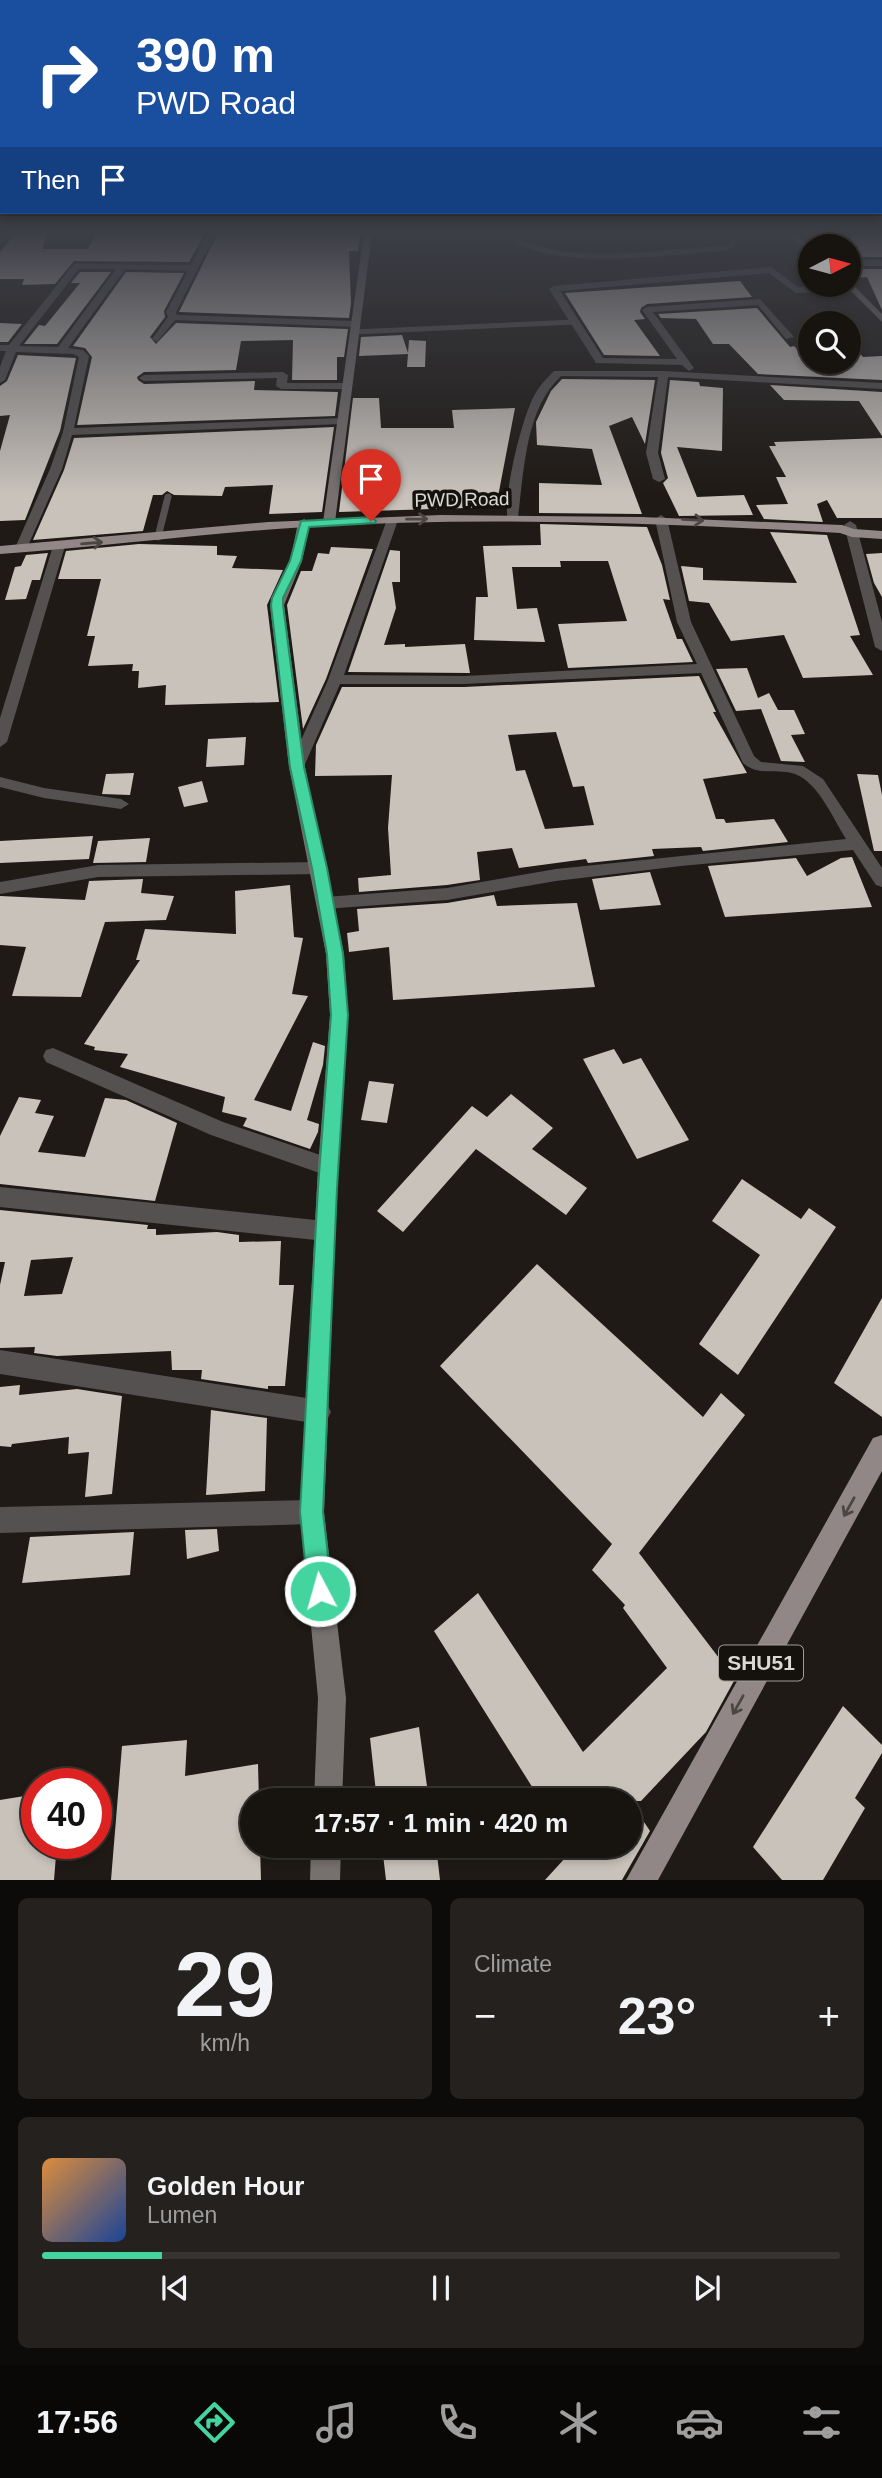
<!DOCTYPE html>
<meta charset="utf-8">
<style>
:root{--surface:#171410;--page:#24211e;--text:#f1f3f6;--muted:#9e9e9f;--line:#363330;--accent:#43d4a0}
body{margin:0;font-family:Helvetica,sans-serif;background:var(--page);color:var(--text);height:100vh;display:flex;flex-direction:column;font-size:26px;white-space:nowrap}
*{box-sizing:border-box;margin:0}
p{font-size:23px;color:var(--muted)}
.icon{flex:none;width:38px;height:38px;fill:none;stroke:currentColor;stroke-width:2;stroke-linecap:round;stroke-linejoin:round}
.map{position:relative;height:1880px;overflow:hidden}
.side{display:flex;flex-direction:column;gap:18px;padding:18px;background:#0d0b09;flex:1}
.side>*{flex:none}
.top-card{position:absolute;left:0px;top:0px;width:882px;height:214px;box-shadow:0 4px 10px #0003,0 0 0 2px var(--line);background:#1a4fa0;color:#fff;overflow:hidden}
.needle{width:46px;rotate:84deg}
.buttons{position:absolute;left:798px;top:234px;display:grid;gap:14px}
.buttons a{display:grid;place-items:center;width:63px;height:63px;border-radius:50%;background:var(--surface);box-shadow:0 4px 10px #0003,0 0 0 2px var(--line);font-size:35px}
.speed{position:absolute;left:21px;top:1768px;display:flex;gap:14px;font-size:35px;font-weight:700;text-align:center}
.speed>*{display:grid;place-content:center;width:91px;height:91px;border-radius:50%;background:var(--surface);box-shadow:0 4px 10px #0003,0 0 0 2px var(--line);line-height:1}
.speed .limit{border:10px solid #d22;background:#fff;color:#111}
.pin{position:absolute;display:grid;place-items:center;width:60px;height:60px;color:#fff;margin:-72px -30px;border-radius:50% 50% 50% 0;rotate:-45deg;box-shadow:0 0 7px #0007}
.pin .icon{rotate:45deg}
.me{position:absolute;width:77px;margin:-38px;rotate:354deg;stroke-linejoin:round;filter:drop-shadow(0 0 5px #0008)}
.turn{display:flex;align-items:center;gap:24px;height:147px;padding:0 21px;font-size:32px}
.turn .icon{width:91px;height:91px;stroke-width:2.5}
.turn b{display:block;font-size:49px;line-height:60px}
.then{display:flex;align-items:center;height:66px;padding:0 21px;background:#0003;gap:14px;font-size:26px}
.big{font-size:52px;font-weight:700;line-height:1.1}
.side .widget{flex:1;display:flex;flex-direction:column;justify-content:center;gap:10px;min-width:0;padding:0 24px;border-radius:10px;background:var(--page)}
.side .dial{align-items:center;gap:0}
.dial b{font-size:91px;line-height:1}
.song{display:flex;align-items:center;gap:21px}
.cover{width:84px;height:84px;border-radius:10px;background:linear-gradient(135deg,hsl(30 70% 55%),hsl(220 70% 35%))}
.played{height:7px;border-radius:4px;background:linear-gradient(90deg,var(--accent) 15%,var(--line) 15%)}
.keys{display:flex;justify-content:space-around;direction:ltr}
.heat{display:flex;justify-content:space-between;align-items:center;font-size:38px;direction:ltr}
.side .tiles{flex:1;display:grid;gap:18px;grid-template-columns:1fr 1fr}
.widget:last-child{grid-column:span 2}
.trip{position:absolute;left:240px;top:1788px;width:402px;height:70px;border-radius:35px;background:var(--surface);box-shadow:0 4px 10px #0003,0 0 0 2px var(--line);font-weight:700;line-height:70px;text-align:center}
.tab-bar{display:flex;height:112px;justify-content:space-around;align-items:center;background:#090806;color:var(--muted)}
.tab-bar .icon{width:49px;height:49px}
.tab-bar .current{color:var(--accent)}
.tab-bar b{font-size:32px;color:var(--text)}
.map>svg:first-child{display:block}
.building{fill:#c9c2bb;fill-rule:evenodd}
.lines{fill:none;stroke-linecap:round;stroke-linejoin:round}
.lane-far1{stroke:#555151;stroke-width:5}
.lane{stroke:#555151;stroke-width:7}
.street{fill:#555151;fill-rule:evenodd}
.secondary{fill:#76706f;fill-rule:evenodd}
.primary{fill:#908786;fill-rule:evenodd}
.oneway{stroke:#4c4643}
.route{fill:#43d4a0;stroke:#2c8a68;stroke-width:2}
.labels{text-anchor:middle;stroke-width:7;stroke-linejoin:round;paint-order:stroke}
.far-street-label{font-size:19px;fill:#dcd9d5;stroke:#15110c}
.shield{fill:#15110c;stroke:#a09d99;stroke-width:2}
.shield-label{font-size:21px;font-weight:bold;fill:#dcd9d5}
</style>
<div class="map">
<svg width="882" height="1880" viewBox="0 0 882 1880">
<rect width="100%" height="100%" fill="#1f1a15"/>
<path class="building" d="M48,233L42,249H88L96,233H205L189,262L74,261L55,284L22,285L24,279H0V252L15,234Z
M218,233H361L358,251H349L351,303L349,318L179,312Z
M882,234V257H849V236Z
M849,269H882V310L867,277L855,278Z
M80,272H111L57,344H24L39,325L45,326L80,283H71Z
M126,272L184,273L164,311L165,317L150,337L156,344L176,323L348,329L344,357H337V380H292L293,340L241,341L236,370L144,372L137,377L138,380L144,384L255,381L254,390L338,392L335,416L77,425L92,357L85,348L73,346Z
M740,281L752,297L647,304L641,308L640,312L645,319L634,320L660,356L604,355L565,293Z
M757,308L790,347L794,346L810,362H849V341L863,357L882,356V380L758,374L729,344H713L696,319L661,318L658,314Z
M0,323L22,324L8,342H0Z
M402,335L408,353L409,340L426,341L425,367H407L408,354L359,356L361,337Z
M18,355L76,358L60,431L25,520L0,521V451L10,415L0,416V386L7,381Z
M562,379L655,380L645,444L632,417L609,426L642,514L539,513V483L602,485L592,449L537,445L536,422L551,391Z
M670,380L699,382L700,386L723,388L722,451L677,447L697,497L744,495L753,515L679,516L663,483L668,478L661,453Z
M770,385L882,392V436L859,401L784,400Z
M353,398H379L381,428H454L452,410L515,408L496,507L339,512Z
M334,427L322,512L269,514L273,485L225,487L222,496L174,495L167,491L162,495H153L143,531L33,540L64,470L74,438Z
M882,438V518H837L827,500L817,504L823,522L764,519L756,505L788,504L776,477H786L769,446H776L774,442Z
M540,524L647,527L662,565L670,600L663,599L677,639H682L693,662L568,668L558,624L627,621L608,561H560L561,567H512L517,609L537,608L545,642L474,640L476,597H488L483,546L541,545Z
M770,532L827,535L860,635L850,636L873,675L803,678L784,635L731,641L709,603L689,601L681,566L703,568V580L797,583Z
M139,544L217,546V555L237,556L232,568L283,570L267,605L279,702L165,705L166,685L138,688L139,671H132L133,664L88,666L95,636H87L101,579H58L66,551Z
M331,547L373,549L326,679L303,729L287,605L301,571H312L318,553L329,554Z
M390,550L400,551V582H392L396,608L384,645L405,644V647L465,644L470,673L348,672Z
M48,553L40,580H32L26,599L5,600L15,567L21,566L26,555Z
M882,553V597L874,583L866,554Z
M747,668L758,698L769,693L778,710H794L805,734L791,735L805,762L781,761L761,709L736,711L716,669Z
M699,676L716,712H713L747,773L703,779L716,819H724L726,823L774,819L788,842L703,851L701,847L652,849L654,856L588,863L586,859L519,868L512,848L477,852L480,880L447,885L359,892L358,878L391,875L388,828L392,775L315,776L316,745L342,687H464ZM556,732L573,787L584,786L594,825L545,829L525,770L516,771L508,735Z
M246,737L244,765L206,767L208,739Z
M134,773L130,795L102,794L106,774Z
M857,774L878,775L882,795V851H874Z
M202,781L208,802L184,807L178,787Z
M93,836L89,859L0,863V841Z
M150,838L146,862L93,863L98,841Z
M852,857L872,907L725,917L708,866L796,858L807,876L841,858Z
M650,872L661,905L600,910L592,879Z
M143,879L141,893L174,896L166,920L105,922L81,997L12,996L26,947L0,945V896L85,900L89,881Z
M290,885L294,937L303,938L292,994L308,996L254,1100L291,1111L313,1042L325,1046L323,1065L307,1120L319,1124L318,1132L310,1149L243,1126L247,1118L222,1112L225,1097L120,1067L128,1054L94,1050L95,1047L84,1044L140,960H136L145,929L236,934L235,891Z
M494,895L497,906L577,903L595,987L393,1000L389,947L349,952L347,933L359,931L357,909L447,903Z
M614,1049L623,1064L641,1058L689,1140L637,1159L583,1059Z
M369,1081L394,1084L387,1123L361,1120Z
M511,1094L553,1128L532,1149L587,1188L566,1215L476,1149L403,1232L377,1211L472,1106L487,1117Z
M19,1097L41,1100L35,1113L54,1116L38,1152L85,1157L105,1098L126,1100L177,1123L155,1201L0,1184V1136Z
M742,1179L801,1219L809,1208L836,1227L738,1375L699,1344L760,1255L712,1221Z
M0,1210L148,1225L147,1229H156V1235L217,1232L239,1235V1242L281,1241L279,1285H294L285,1386H268V1389L201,1379L202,1370H172L171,1351L57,1356L34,1353L35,1347L0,1348V1285L5,1262H0ZM73,1257L62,1294L24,1296L31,1260Z
M537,1264L703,1417L721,1393L745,1415L639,1553L735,1679L706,1732L641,1801H630L650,1831L622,1880H545L576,1846H630V1801H541L434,1631L478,1593L583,1752L667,1668L623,1608L625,1605L592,1570L612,1544L440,1366Z
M882,1298V1417L834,1383Z
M20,1385L19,1395L77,1389L122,1396L112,1494L85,1497L89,1452L68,1454L69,1437L12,1444L11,1447L0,1446V1387Z
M211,1410L267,1418L265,1491L206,1495Z
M217,1529L219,1551L187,1559L185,1530Z
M134,1532L130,1575L22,1583L30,1537Z
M843,1706L882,1745V1753L855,1798L865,1808L823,1880H782L753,1847Z
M419,1727L429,1801H377L370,1738Z
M187,1740L185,1776L258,1764L259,1801H252V1846H260L261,1880H111L122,1746Z
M37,1794V1843H57L54,1880H0V1800Z
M382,1846H436L440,1880H386Z"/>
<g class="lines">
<path class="lane-far1" d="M506,233C553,271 667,252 727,248L735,243L730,233
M353,332L575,322"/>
<path class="lane" d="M158,537L168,497"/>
<path class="street" d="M4,233H13L0,245V237Z
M208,233H216L176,312L177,315L354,321L359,324L354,327L175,320L157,342L152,339L168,317L166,312L188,271L125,269L68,348L83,350L89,356L74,428L341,418L346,421L341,424L72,435L62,469L27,548L21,552L17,551L15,548L50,469L63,432L79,357L73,354L16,352L5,380L0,383V367L6,351H0V345H9L74,264L191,265ZM79,269H116L58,347L19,346Z
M849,260H882V266H849Z
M771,267L798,287L851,284L855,287L851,290L796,293L769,273L560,291L603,358L677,359L642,310L647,307L760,299L794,337L786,339L758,305L653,312L694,368L689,371L682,365L596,363L549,289L554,286Z
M554,371H663L882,383V389L668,377L658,453L665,479L659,482L653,479L646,453L658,377L561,376C525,409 524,472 518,517L508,520C502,499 522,417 534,396C539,386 546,379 554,371Z
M283,372L288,375L287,383H347L352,386L347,389H281L276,386L277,378L144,381L139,378L144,375Z
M661,515L667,519L691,622L754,756L761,762L803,766L823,779L882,868V887L876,885L853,850L681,866L556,881L447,900L325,909L319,908L316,903L319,898L325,897L447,888L556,869L846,839C833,819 819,783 795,774C776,768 759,777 743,763L701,673L464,684H340L302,771L297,772L289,767L328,680L388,517L398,520L344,675L464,676L697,664L677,622L655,519Z
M850,521L856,525L882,622V651L875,647L844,525Z
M59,542L65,546L7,742L0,747V718L53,546Z
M0,777L44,788L121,799L129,804L121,809L44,798L0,787Z
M319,862L327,868L319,874L98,877L0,894V882L98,865Z
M53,1048L223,1122L335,1160L338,1167L335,1174L328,1176L211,1135L46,1062L43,1056L46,1050Z
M0,1187L325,1221L333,1224L336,1231L333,1238L325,1241L0,1207Z
M0,1350L319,1400L327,1404L331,1412L327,1420L319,1424L0,1374Z
M312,1500L321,1503L324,1512L321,1521L312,1524L0,1533V1507Z"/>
<path class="secondary" d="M364,233H372L335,522L329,526L323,522Z
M783,233H793L813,247L807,250Z
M849,281L882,314V322L846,286Z
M304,519L310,523L302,561L284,605L305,767L344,954L348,1015L338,1167L324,1512L346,1698L342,1801H314L318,1698L300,1512L318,1167L330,1015L326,954L289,767L270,605L290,561L298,523Z
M311,1846H341L340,1880H310Z"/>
<path class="primary" d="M441,515L641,517L842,525L854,529L882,531V539L852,537L840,533C662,523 484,516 306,527C204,533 102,547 0,554V546L268,522Z
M882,1435V1471L658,1880H626L873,1438Z"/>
</g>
<defs><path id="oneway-shaft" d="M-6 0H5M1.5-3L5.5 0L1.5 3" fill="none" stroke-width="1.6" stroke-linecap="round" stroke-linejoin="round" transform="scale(1.75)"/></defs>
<g class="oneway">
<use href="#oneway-shaft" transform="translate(417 519) rotate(-1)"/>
<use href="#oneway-shaft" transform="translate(693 520) rotate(3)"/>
<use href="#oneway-shaft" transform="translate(92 543) rotate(-5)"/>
<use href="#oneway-shaft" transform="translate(849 1507) rotate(119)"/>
<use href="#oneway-shaft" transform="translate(738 1705) rotate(119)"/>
</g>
<linearGradient id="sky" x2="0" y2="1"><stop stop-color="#110e0c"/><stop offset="0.47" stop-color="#3c3e46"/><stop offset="1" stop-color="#3c3e46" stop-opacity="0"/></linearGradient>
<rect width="882" height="496" fill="url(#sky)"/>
<path class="route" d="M371,517L376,521L375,523L309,527L301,561L283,598V605L304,767L327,868L343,954L348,1015L337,1188L323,1512L332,1591L329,1600L320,1603L312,1600L308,1591L300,1512L318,1188L331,1015L327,954L312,868L290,767L271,605L272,598L290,561L301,521Z"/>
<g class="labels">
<g class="far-street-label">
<text transform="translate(462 499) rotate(-1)" y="7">PWD Road</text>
</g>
<rect class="shield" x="719" y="1645.5" width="84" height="35" rx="5"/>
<g class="shield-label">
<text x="761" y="1670">SHU51</text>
</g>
</g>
</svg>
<div class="buttons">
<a><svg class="needle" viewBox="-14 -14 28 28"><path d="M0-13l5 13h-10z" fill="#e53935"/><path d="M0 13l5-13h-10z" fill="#9e9e9f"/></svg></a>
<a><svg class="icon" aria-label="search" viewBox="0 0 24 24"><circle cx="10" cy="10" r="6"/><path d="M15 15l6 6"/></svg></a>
</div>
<div class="speed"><div class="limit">40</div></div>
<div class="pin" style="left:371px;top:521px;background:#d93025"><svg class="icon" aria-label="arrive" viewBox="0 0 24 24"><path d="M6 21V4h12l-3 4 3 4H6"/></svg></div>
<svg class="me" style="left:320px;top:1591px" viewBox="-20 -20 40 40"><circle r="17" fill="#43d4a0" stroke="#fff" stroke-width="3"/><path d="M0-11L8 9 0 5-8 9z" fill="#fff"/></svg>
<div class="trip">17:57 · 1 min · 420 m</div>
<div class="top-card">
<div class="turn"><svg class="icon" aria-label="right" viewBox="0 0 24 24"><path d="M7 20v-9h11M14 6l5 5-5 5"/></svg><div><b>390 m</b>PWD Road</div></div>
<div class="then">Then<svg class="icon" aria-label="arrive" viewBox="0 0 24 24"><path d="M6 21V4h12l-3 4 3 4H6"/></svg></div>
</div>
</div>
<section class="side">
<div class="tiles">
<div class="widget dial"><b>29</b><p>km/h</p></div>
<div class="widget"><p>Climate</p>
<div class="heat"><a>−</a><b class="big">23°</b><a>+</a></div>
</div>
<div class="widget">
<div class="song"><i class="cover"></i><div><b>Golden Hour</b><p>Lumen</p></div></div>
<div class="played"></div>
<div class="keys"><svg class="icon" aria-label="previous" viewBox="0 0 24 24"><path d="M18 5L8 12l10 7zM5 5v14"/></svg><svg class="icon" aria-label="pause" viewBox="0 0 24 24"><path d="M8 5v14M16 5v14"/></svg><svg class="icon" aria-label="next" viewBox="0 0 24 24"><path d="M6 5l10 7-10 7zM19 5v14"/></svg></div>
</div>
</div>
</section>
<nav class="tab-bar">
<b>17:56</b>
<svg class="icon current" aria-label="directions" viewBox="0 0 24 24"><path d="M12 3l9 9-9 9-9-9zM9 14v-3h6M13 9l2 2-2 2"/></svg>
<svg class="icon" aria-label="music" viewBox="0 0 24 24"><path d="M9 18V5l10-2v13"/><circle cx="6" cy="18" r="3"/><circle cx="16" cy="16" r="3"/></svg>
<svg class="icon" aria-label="phone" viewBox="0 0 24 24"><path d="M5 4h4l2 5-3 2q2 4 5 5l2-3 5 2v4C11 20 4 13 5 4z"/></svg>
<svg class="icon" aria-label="climate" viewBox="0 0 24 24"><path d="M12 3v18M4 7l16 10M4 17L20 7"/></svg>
<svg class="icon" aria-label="car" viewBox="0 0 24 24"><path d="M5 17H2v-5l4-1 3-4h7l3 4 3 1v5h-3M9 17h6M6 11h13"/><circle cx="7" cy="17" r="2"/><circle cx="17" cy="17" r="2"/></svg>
<svg class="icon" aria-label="filters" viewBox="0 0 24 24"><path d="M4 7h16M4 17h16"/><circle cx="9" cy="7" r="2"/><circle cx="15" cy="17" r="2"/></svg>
</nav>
